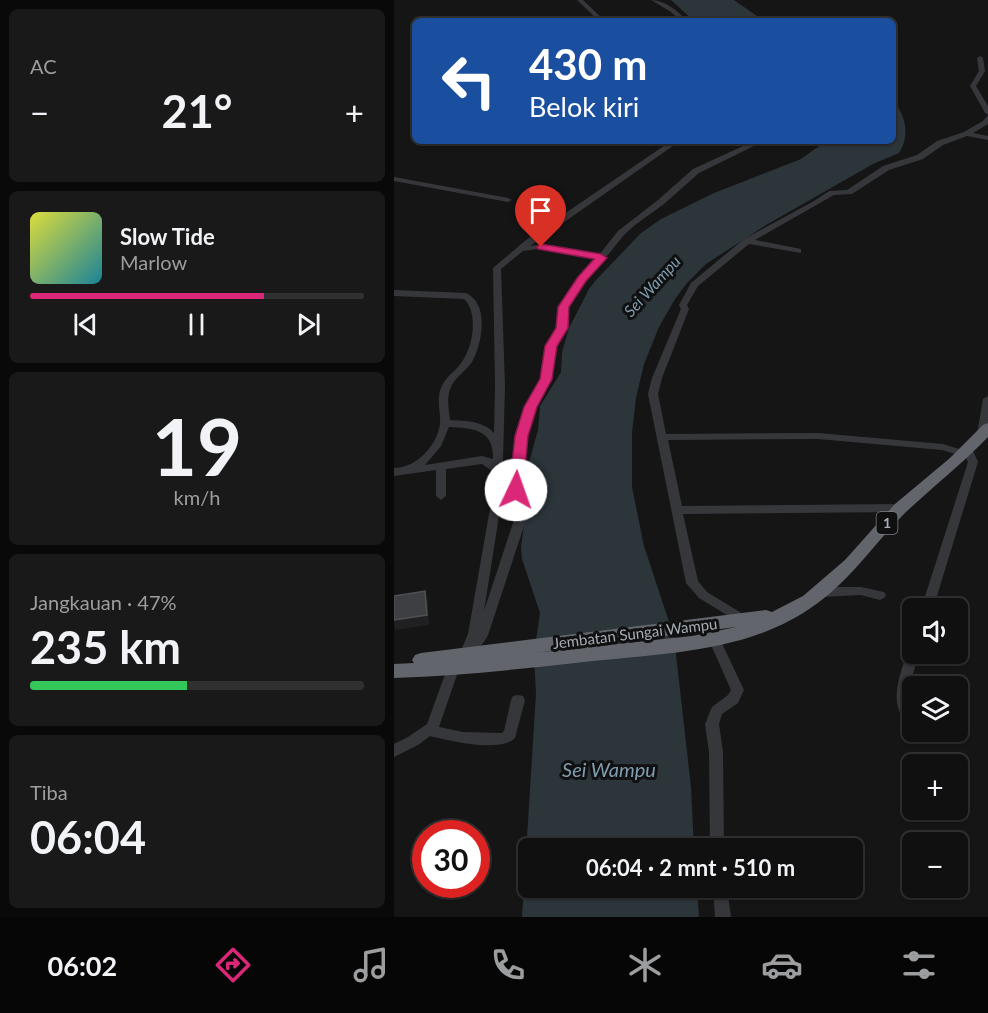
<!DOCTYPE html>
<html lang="id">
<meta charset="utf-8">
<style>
:root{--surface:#101010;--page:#191919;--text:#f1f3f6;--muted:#9c9d9f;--line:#303030;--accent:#db2777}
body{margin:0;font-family:Lato,sans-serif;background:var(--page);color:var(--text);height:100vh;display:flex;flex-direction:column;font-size:22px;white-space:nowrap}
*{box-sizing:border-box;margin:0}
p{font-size:20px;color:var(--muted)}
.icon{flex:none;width:33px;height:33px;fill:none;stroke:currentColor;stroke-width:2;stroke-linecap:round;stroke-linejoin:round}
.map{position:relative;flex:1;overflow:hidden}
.panel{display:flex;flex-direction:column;gap:9px;padding:9px;background:#090909;width:394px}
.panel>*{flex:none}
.hud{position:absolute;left:18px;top:18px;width:484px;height:126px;border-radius:9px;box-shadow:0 2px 4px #0004,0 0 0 2px var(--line);background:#1a4fa0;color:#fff;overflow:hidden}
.buttons{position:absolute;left:508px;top:598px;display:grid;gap:12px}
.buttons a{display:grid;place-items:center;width:66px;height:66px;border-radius:9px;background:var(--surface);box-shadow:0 2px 4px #0004,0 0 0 2px var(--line);font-size:30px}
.speed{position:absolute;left:18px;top:820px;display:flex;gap:12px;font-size:30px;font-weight:700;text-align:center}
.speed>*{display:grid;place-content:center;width:78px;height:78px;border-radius:50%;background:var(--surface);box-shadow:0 2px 4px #0004,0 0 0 2px var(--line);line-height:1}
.speed .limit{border:9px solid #d22;background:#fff;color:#111}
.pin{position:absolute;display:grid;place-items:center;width:51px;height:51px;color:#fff;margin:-62px -26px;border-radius:50% 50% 50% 0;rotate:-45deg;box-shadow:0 0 6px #0007}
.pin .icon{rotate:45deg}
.me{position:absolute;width:66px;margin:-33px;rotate:3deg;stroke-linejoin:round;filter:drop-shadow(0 0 4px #0008)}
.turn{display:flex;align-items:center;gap:21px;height:126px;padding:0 18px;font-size:27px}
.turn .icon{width:78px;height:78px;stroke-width:2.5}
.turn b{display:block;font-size:42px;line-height:51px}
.big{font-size:45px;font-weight:700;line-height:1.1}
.panel .widget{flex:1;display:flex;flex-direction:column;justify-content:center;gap:9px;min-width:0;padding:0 21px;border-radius:9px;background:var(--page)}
.panel .dial{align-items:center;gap:0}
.dial b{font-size:78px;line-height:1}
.song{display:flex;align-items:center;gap:18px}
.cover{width:72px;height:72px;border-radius:9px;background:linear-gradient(135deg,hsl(60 70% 55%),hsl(190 70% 35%))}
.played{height:6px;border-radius:3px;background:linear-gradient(90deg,var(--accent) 70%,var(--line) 70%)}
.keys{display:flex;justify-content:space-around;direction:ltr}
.heat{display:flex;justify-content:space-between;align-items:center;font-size:33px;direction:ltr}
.charge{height:9px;border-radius:4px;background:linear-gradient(90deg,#34c759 47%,var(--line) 0)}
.trip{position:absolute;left:124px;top:838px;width:345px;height:60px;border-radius:9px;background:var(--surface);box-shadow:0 2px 4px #0004,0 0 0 2px var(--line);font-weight:700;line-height:60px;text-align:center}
.dock{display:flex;height:96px;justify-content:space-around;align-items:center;background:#060606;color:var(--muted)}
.dock .icon{width:42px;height:42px}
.dock .on{color:var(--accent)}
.dock b{font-size:27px;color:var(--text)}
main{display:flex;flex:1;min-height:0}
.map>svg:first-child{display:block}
.water{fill:#2b353a}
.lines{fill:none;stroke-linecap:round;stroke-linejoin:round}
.minor{fill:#36373b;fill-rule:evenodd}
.highway{fill:#62666c;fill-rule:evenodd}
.shaded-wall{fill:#202022}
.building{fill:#3e3f42;stroke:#4e5054;stroke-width:1.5}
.route{fill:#db2777;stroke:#8e194d;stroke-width:1.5}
.labels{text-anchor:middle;stroke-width:6;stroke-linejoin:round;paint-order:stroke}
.shield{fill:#101011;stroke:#7a7e84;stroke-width:1.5}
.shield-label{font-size:14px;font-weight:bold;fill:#a7adb6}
.street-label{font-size:15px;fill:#a7adb6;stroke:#101011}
.water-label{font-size:16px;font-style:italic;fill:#7f9db0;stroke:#101011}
.near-water-label{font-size:20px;font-style:italic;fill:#7f9db0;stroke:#101011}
</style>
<main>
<section class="panel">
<div class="widget"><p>AC</p>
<div class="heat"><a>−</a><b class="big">21°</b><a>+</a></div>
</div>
<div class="widget">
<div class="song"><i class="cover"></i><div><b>Slow Tide</b><p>Marlow</p></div></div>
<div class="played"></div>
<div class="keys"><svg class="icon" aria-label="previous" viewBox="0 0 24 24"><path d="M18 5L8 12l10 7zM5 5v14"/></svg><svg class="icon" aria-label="pause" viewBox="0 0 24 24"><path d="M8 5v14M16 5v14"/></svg><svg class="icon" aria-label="next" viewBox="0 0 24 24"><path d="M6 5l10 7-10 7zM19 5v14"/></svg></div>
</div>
<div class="widget dial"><b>19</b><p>km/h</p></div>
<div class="widget"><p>Jangkauan · 47%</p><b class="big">235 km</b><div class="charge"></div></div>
<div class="widget"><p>Tiba</p><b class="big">06:04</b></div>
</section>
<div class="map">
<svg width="594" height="917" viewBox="0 0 594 917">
<rect width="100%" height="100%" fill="#151516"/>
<path class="water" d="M277,0H340L370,21H300Z
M500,102C512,116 516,136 505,153L479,164L372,225L312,264L293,283L281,299L265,327L250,364L242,398L238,433V487L250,546L280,637L297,787L300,849H135V888H303L305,917H128L142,694L140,654L146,613L128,559L127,547L131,518L134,466L144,430L146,406L167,372L168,352L175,328L195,289L202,280L247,233L267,219L320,193L407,159L432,141H500Z"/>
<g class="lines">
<path class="minor" d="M183,0H189L211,21H205Z
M257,0C271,0 284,11 293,21H287L277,12Z
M586,56L589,58L591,71L582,86L594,106V115L591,113L576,86L585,71L583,58Z
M594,115V124L579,133L594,136V140L573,136L549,145L529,159L495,170L458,194L440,195L361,240L407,249V253L355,244L304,286L293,305L295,309L268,378L264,394L272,434L424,433L549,444L568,450L569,446H577L584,462L539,609H527L574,462L571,456H568L548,450L424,439L274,440L288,506L507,504L513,508L507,512L289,514L304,581L313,592L354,617L356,620L354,623L350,625L346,623L305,598L292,583L254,394L258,378L287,309L285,305L297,283L350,239L420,201L435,191L453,190L489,166L523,155L543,141L570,132L589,121Z
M277,141H286L136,246L144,245L205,255L224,231L264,200L299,169L360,141H370L305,173L270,204L241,225L230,235L179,298L174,307L173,328L162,346L157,379L141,407L132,437L127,481L132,515L131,523L94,635C90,644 80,655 70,652L68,648L74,634L98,497V471L88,464L52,469V496L47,500L42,496V470L0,476V468C22,468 43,446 46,424C47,412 42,400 47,388C51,377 61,372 67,363C79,348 85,313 70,299L0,296V290L72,293C96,304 88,344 78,362C72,371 61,377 57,387C52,398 55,409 56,420C71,421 88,420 100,433L101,386L99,268L132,240ZM144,249L201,259L172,295L166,307L163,328L152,346L147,379L131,407L122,437L117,481L120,515L119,523L90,611L108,497L111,386L107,269L129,251ZM55,427C80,428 100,430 99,459L88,456L31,465L47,446Z
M0,177L114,198L118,200L114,202L0,181Z
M594,396V432L592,436L588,437L583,434L589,399Z
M426,587H467L490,592L492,595L490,598L486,600L467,595L426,597L422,595L420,592L422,589Z
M320,633L324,635L350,690L344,703L328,714L325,724L329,752L330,849H316L315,752L311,724L318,707L334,695L337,690L314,638L316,635Z
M519,649V654H525C521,668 515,683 516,698C516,707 519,713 519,723C491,713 506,673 513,654L515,650Z
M59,664L63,665L65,669L45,727L69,732L108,733L110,731L117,700L119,696L124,695L129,696L131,700L121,738C106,753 56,741 36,736L24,745L0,757V744L14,737L33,724L53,669L55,665Z
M319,888H333L337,917H321Z"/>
<path class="highway" d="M594,423V437C568,464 540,486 513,511C482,541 458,579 421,605C355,653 268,653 190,662C127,669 64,676 0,678V664L20,663L18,660L21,655L27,653L372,610L378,612L409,596L451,560L501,504L556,458L589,425ZM342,627L298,636L140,653Z"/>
</g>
<path class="shaded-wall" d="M31,591L34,601L35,625L1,630L0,620Z"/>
<path class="building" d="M31,591L33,615L0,620V596Z"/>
<path class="route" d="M147,244L207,254L213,258L192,281L175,307L174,328L163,346L158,379L143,407L134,436L129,490L122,494L115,490L121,436L130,407L146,379L151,346L162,328L164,307L184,277L200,259L144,249L142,247Z"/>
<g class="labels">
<rect class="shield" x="482.5" y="512" width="21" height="22" rx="4.5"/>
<g class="shield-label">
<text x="493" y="528">1</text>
</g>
<g class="street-label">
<text transform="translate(241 634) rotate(-7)" y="5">Jembatan Sungai Wampu</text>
</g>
<g class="water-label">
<text transform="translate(258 286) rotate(-48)" y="6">Sei Wampu</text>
</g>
<g class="near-water-label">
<text x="215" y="777">Sei Wampu</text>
</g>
</g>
</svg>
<div class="buttons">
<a><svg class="icon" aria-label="sound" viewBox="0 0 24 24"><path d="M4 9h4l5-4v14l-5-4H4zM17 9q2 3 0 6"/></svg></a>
<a><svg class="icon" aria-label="layers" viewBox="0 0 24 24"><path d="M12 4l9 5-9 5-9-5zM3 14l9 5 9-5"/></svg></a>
<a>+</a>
<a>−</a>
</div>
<div class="speed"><div class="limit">30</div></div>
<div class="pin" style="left:147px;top:247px;background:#d93025"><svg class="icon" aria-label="arrive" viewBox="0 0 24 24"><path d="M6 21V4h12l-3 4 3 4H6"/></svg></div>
<svg class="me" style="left:122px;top:490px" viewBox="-20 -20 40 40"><circle r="19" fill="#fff"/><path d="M0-13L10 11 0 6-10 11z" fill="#db2777"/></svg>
<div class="trip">06:04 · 2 mnt · 510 m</div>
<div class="hud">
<div class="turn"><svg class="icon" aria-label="left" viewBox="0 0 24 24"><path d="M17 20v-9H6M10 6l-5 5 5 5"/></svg><div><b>430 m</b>Belok kiri</div></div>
</div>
</div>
</main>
<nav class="dock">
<b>06:02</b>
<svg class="icon on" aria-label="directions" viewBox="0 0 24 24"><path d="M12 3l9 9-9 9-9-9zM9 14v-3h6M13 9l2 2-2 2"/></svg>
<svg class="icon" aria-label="music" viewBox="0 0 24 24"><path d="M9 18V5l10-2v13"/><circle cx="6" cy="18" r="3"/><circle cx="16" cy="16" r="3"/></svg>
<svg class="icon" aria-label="phone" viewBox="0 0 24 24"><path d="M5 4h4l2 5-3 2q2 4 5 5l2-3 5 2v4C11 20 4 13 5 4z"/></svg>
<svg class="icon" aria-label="climate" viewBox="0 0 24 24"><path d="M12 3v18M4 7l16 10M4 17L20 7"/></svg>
<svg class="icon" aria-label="car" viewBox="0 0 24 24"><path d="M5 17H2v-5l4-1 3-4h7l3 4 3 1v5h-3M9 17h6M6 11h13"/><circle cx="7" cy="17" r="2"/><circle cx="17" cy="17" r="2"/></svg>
<svg class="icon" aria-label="filters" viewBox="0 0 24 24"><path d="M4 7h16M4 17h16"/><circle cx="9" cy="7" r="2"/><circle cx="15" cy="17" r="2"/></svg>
</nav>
